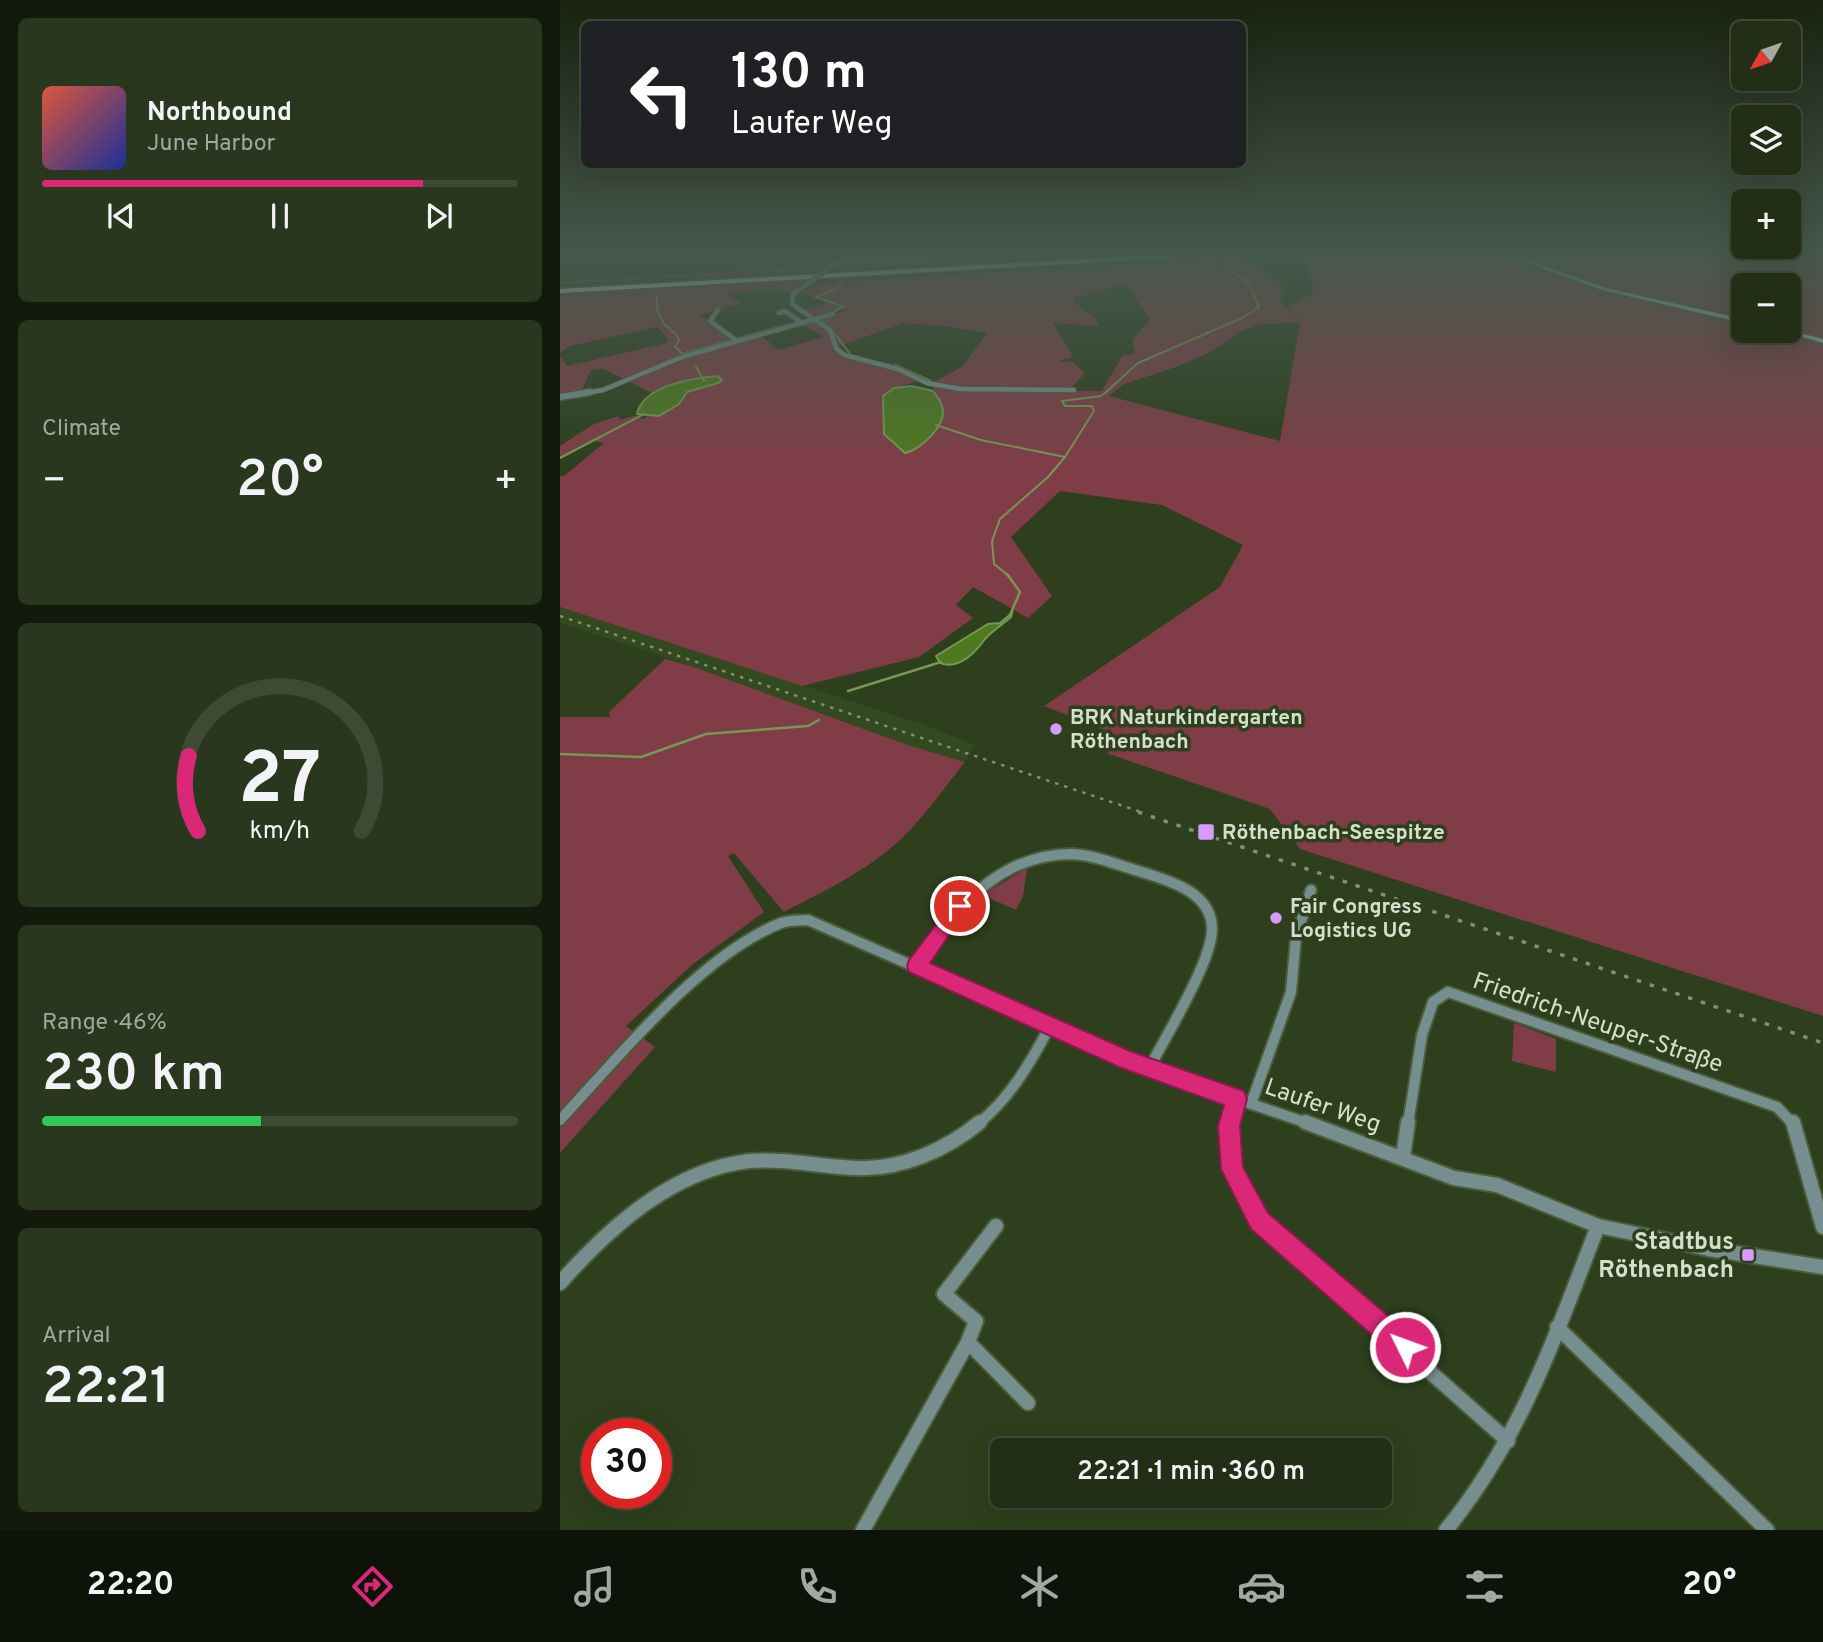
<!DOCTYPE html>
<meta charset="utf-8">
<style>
:root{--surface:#222f16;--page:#2a371f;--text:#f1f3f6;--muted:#a2a9a1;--line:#3f4a35;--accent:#db2777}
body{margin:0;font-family:Overpass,sans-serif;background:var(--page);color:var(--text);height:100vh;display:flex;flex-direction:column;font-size:26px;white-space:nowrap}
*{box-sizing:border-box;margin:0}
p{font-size:23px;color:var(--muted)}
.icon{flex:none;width:38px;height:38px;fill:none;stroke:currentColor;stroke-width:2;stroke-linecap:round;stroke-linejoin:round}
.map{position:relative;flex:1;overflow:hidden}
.panel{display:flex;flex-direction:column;gap:18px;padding:18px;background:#131a0c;width:560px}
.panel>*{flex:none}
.guide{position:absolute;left:21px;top:21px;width:665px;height:147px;border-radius:10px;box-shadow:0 7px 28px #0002,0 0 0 2px var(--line);background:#202124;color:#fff;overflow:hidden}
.needle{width:46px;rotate:230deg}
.controls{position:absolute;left:1171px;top:21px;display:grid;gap:14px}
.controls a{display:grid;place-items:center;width:70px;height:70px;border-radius:10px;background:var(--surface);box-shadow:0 7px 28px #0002,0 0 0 2px var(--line);font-size:35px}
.speed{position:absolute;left:21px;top:1418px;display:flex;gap:14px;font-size:35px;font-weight:700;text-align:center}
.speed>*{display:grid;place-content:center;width:91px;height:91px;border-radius:50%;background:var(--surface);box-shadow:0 7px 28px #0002,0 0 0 2px var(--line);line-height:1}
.speed .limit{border:10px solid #d22;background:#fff;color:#111}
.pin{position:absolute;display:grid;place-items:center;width:60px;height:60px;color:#fff;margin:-30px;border:4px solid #fff;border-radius:50%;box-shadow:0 2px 7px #0007}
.me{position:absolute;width:77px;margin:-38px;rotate:312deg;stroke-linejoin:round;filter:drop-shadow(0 0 5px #0008)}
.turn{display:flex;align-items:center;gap:24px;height:147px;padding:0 35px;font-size:32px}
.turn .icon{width:91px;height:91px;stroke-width:2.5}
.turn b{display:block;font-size:49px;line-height:60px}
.big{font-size:52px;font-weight:600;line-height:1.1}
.panel .card{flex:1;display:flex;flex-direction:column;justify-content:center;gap:10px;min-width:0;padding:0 24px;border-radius:10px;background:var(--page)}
.panel .dial{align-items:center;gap:0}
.dial svg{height:182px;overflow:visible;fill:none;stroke:var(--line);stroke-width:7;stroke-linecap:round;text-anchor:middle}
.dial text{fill:var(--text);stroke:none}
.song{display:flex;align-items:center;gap:21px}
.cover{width:84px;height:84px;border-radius:10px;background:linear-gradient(135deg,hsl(10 70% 55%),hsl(230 70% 35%))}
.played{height:7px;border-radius:4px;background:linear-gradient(90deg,var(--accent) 80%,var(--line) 80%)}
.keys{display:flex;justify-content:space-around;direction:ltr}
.heat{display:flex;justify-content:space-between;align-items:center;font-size:38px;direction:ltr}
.charge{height:10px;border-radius:5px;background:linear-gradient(90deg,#34c759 46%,var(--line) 0)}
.trip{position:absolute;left:430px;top:1438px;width:402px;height:70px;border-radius:10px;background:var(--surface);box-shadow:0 7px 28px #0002,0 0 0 2px var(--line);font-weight:600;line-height:70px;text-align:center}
.tab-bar{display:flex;height:112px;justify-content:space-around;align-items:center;background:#0e1309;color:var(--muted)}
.tab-bar .icon{width:49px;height:49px}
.tab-bar .current{color:var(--accent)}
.tab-bar b{font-size:32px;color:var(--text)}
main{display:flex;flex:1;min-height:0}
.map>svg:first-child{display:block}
.built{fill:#334920}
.green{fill:#803d47;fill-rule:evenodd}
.water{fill:#4e7921;stroke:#769854;stroke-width:2}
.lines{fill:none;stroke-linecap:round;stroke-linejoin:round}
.stream-far1{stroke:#769854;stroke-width:2}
.stream{stroke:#769854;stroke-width:2.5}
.street-far3-casing{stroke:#4b5c3c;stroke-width:6}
.street-far2-casing{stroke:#4b5c3c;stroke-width:9}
.street-far1-casing{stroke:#4b5c3c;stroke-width:14}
.street-casing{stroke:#4b5c3c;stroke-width:18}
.secondary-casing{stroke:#4b5c3c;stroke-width:4}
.highway-casing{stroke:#4b5c3c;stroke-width:3}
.street-far3{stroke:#768e8d;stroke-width:4.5}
.street-far2{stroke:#768e8d;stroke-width:6}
.street-far1{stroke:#768e8d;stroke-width:10}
.street{stroke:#768e8d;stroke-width:14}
.secondary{fill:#98bebc;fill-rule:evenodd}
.highway{fill:#e6fdfb;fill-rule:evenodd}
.rail-far1{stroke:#819074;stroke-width:2.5;stroke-dasharray:3.5 6;stroke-linecap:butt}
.rail{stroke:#819074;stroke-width:3.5;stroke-dasharray:4.5 9;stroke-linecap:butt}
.street-bridge-casing{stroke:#4b5c3c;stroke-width:6;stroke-linecap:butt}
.street-bridge{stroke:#768e8d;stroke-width:4.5}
.route{fill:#db2777;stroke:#8e194d;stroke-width:2}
.poi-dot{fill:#d69bfa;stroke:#2d3f1d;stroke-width:2.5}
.labels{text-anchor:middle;stroke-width:7;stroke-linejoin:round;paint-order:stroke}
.poi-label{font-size:21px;font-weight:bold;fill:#d4e0cb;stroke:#2d3f1d;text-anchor:start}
.near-street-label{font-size:24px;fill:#d4e0cb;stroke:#2d3f1d}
.near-poi-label{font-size:24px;font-weight:bold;fill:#d4e0cb;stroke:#2d3f1d;text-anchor:end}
</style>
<main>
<section class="panel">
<div class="card">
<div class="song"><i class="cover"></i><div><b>Northbound</b><p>June Harbor</p></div></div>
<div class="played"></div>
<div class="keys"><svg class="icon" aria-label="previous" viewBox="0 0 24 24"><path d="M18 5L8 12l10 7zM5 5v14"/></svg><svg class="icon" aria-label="pause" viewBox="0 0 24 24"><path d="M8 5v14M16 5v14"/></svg><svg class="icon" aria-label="next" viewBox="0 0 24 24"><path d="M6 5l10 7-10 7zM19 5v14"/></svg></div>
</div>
<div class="card"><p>Climate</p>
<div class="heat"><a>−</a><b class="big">20°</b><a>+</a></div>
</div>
<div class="card dial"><svg viewBox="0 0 100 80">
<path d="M14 69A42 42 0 1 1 86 69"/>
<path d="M14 69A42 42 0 0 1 10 36" stroke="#db2777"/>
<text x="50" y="56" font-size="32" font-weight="700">27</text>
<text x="50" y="72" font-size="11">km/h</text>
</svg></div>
<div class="card"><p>Range · 46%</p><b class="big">230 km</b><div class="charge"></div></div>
<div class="card"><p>Arrival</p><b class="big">22:21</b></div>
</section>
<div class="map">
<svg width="1263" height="1530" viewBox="0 0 1263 1530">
<rect width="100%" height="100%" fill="#2d3f1d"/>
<path class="built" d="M0,607L365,725L415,745L405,762L345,744L131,666L0,623Z"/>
<path class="green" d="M453,254H546L275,269L281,264Z
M743,254H1263V1016L740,849L710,809L549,754L542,746L545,730L484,706L660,587L683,545L602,505L500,491L451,537L492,596L468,618L413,587L396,605L413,618L359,657L242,686L0,607V476H4L44,443L33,441L0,459V446L34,424L58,416L60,420L74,416L84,419L87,416C104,418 116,401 127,392L145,388L149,377L114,383L92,393L44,369L31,370L20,394L0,395V356L7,366L107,343L108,339L97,327L10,346L0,353V294L247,280L231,292L210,289L166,293L182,303L140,315L173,341L199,334L218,350L264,337L242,324L288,310L282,308L254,316L244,309L268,303L243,293L261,283L673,257L703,265L701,269L725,288L720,299L740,322L728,305L749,296L754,288ZM566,284L590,319L572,340L575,353L562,356L542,391H480V389L512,387L525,373L513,362L498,361L513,357L493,323L538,326C536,311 517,311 513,298ZM1183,285H1228V331H1183ZM740,322L720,441L549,396L564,384L619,366L652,351L685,329L694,327V325ZM344,323L386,326L427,333L402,367L372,383C374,396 382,404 383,419L356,449L323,396L334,388L359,381L343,372L281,355L276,349L282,345Z
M269,265L261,270L0,284V282Z
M105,659L131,666L345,744L405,762C384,788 364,818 339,841C305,872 264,891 224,912L174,853L168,856L204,912L133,964L66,1026L95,1047L0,1153V717H50L49,712Z
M467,868L463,896L456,910L422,895Z
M954,1023L996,1039V1072L952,1061Z"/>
<path class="water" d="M158,376L162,380L158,383L127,392L119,404L99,416L77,414C83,385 134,378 158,376Z
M351,386L373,391C376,395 381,401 382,406C388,424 361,450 345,453L324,434L323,396L334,388Z
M452,613L451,617C443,624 432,631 425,639C415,653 399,670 380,663L376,656L428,624L440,623Z"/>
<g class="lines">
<path class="stream-far1" d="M298,258L308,254
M97,297V309L103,322
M270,313L284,307L256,297L276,289L282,281
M261,320L271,329L291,355
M104,324L116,334L119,341L117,344
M115,346L121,353
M122,354L222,326
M335,365L371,381
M136,367L144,381
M543,395L578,363L682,318L699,307L689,283L657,261
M376,425L421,440L505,457
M0,458L84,414
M449,576L434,564L432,541L440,519L488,477L505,457L534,411L532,406H505L502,401L541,396"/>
<path class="stream" d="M447,574L460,592L450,615
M288,691L381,662
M0,754L81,757L146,734L248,726L259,720"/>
<g class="street-far3-casing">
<path id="street-far3" d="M282,261L433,254
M272,266L298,254
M250,282L233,294L232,304L270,330L276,348L284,355L338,369L367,383L401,389L514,390
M158,310L150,321L177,341
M219,313L225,311L242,323
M20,394L43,390L122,357L273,314"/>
</g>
<g class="street-far2-casing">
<path id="street-far2" d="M0,397L30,392"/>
</g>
<g class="street-far1-casing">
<path id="street-far1" d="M356,966C384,927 411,887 456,866C474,858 493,854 512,854C532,855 550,862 569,868C599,878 652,888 652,929C652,962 605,1037 589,1069
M691,1104L731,992L736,937L751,890
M0,1120C60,1056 139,956 221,923C230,920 239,921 248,920L589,1069L750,1124
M418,1124C450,1098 471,1062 490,1026
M670,1124L677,1099
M848,1124L862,1035L873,1002L888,992L1217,1107L1233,1124"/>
</g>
<g class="street-casing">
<path id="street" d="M670,1122L672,1169L700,1221L948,1441
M745,1122L894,1178L937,1185L1038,1226L1149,1249L1263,1267
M1233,1122L1263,1227
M843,1157L848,1122
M0,1283C49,1228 113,1169 190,1161C226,1158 261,1167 297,1168C341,1170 386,1150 420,1122
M997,1327L1207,1530
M408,1342L416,1321L384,1294L436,1226
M303,1530L408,1342L468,1403
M886,1530C962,1437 995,1336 1038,1226"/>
</g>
<g class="secondary-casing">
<path id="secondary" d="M943,254H951L1046,288L1183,319V323L1042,290Z
M1228,330L1263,339V343L1223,331Z"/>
</g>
<g class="highway-casing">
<path id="highway" d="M610,254H653L649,256L0,293V289Z"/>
</g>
<use href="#street-far3" class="street-far3"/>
<use href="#street-far2" class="street-far2"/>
<use href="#street-far1" class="street-far1"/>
<use href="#street" class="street"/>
<use href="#secondary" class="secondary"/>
<use href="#highway" class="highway"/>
<path class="rail-far1" d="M0,616L584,813"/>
<path class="rail" d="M578,812L1263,1043"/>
<g class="street-bridge-casing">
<path id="street-bridge" d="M250,282L272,266"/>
</g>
<use href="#street-bridge" class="street-bridge"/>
</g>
<linearGradient id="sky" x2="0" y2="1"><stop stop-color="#192310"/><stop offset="0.54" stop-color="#46584c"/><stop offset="1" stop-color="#46584c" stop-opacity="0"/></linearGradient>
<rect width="1263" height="468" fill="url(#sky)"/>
<path class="route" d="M400,899L407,901L409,906L370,963L570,1051L684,1091L687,1099L680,1126L683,1167L708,1213L854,1338L858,1347L854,1356L845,1360L836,1356L691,1229L661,1169L658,1126L664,1105L559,1067L349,972L347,966L349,960L394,901Z"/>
<g class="poi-dot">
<circle cx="496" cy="729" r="7"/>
<rect x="637" y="823" width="18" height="18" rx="3.5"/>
<circle cx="716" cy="918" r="7"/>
<rect x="1181" y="1248" width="14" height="14" rx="3.5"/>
</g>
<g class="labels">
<g class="poi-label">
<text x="510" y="724">BRK Naturkindergarten<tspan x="510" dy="24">Röthenbach</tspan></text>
<text x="662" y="839">Röthenbach-Seespitze</text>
<text x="730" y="913">Fair Congress<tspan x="730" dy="24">Logistics UG</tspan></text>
</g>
<g class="near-street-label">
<text transform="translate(1038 1022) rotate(19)" y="8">Friedrich-Neuper-Straße</text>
<text transform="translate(763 1105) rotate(19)" y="8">Laufer Weg</text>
</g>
<g class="near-poi-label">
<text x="1174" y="1249">Stadtbus<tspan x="1174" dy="28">Röthenbach</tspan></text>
</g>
</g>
</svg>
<div class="controls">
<a><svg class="needle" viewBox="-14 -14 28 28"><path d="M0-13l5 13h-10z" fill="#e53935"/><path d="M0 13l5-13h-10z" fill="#a2a9a1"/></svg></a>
<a><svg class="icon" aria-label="layers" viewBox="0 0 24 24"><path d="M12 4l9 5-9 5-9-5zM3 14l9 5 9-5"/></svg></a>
<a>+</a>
<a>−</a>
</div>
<div class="speed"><div class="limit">30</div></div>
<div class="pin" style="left:400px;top:906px;background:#d93025"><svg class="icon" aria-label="arrive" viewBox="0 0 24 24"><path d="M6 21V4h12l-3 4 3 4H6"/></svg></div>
<svg class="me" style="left:845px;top:1347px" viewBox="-20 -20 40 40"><circle r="17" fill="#db2777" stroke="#fff" stroke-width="3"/><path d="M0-11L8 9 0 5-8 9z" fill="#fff"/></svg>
<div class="trip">22:21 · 1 min · 360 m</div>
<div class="guide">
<div class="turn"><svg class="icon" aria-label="left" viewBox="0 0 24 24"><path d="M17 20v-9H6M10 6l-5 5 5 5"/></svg><div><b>130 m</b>Laufer Weg</div></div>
</div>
</div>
</main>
<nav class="tab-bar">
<b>22:20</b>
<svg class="icon current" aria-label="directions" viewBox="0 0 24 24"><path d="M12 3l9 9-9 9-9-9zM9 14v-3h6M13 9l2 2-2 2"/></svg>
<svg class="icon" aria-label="music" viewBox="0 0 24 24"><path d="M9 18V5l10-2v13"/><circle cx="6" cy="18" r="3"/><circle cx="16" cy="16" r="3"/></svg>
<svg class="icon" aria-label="phone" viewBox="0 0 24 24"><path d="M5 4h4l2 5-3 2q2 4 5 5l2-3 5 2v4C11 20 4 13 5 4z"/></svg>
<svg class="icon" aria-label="climate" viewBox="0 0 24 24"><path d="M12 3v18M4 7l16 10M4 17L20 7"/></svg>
<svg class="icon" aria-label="car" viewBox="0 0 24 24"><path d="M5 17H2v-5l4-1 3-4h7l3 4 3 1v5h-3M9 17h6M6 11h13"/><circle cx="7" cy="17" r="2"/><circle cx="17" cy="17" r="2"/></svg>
<svg class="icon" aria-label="filters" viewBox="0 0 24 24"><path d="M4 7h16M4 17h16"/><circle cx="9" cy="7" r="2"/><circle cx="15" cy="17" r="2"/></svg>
<b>20°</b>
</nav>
